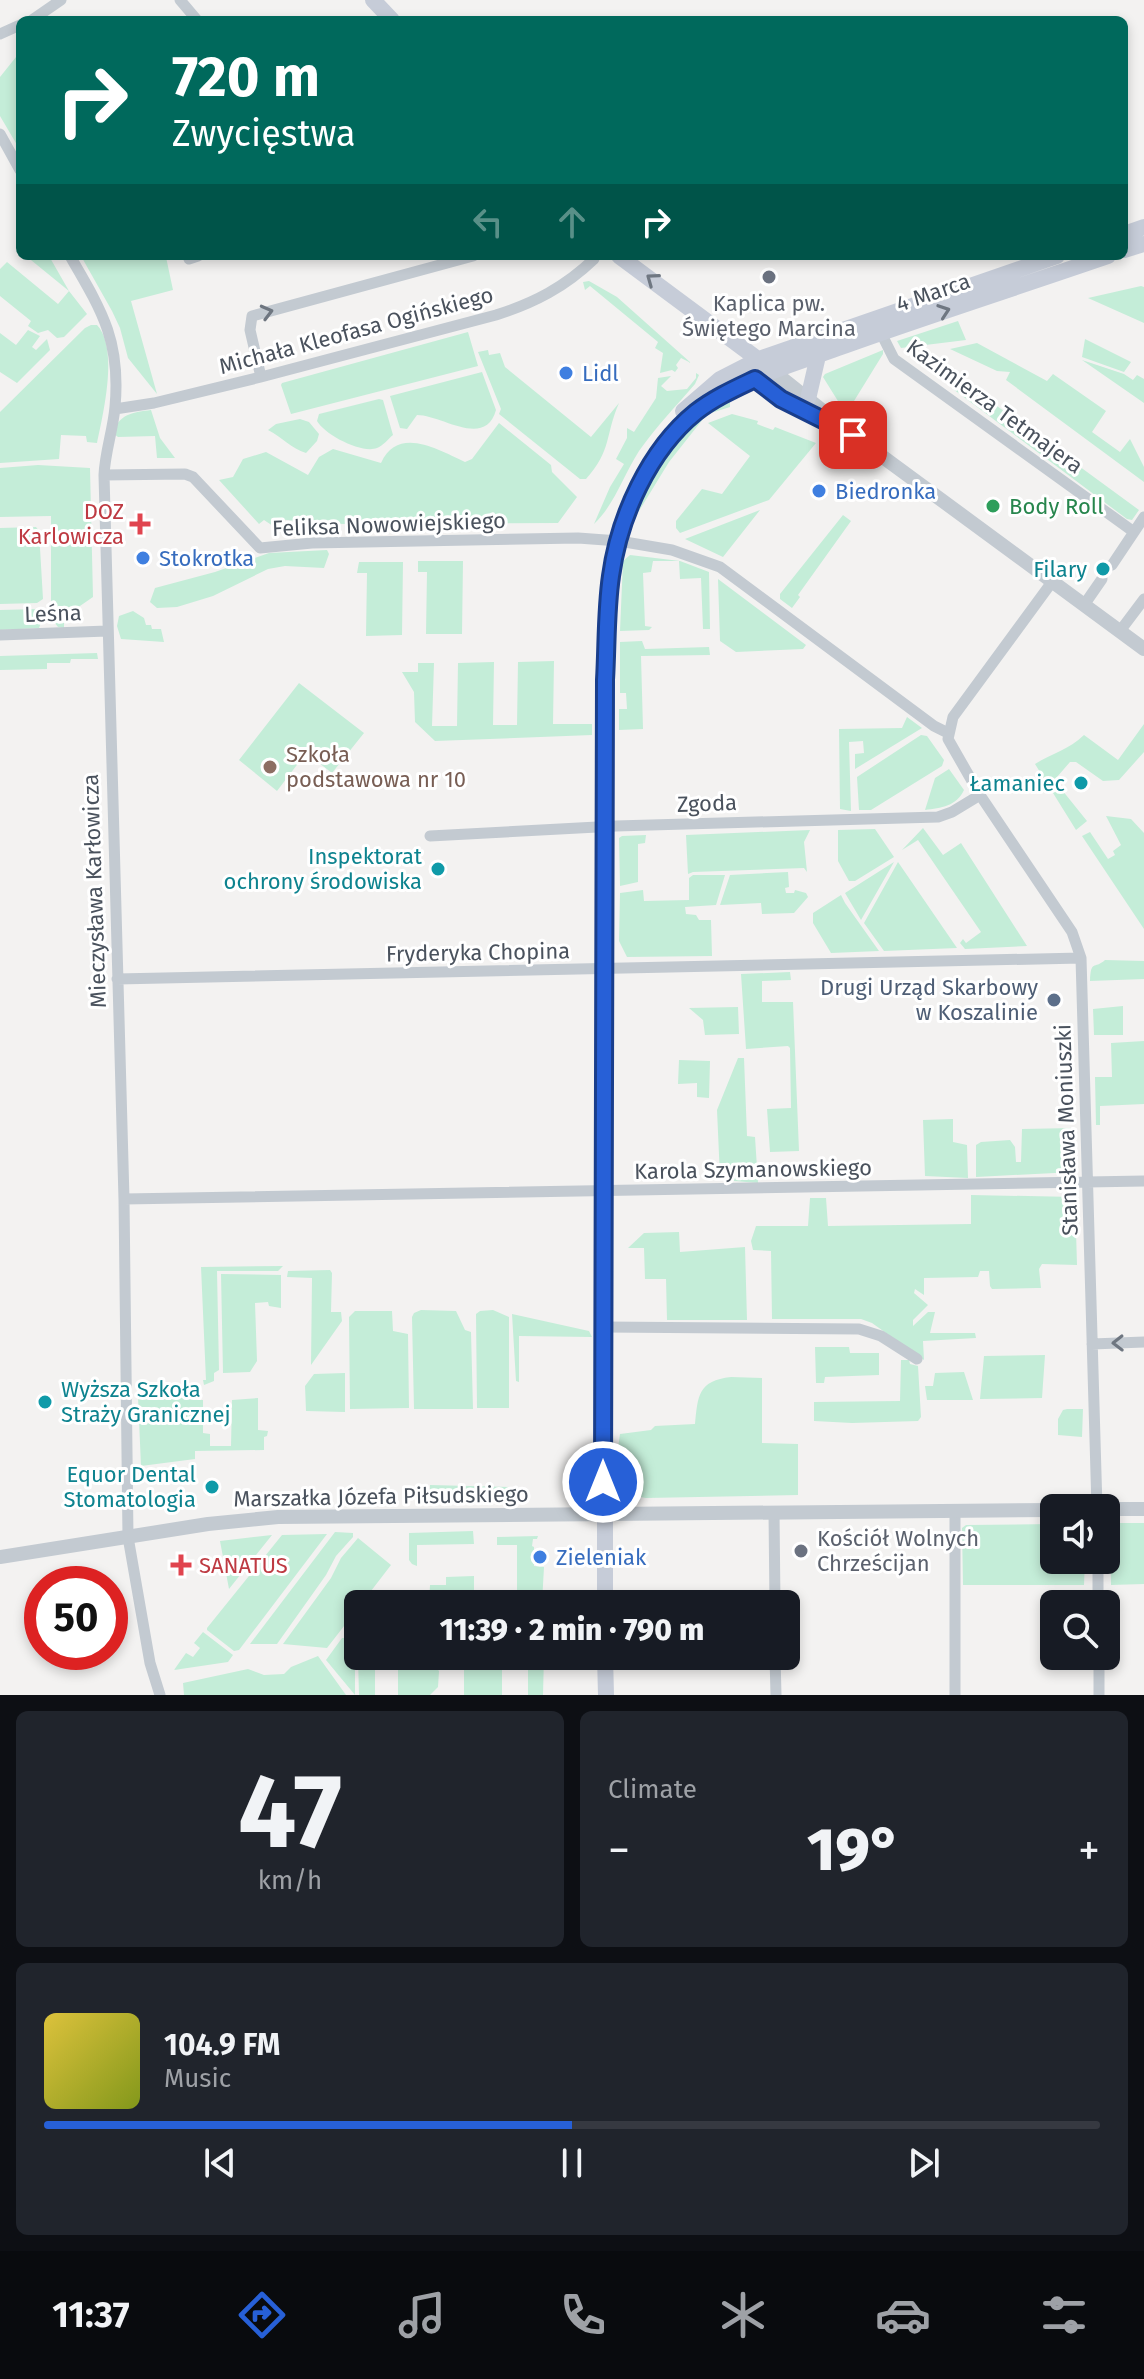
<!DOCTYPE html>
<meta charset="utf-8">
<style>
:root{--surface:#171b24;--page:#20242c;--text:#f1f3f6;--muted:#9ea1a6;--line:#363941;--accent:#2760d7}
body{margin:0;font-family:"Fira Sans",sans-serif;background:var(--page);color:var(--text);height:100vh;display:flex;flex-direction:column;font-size:30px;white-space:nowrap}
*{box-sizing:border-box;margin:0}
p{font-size:26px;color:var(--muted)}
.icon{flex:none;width:44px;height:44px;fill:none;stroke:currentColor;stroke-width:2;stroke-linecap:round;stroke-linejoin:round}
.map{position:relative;height:1695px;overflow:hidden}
.drawer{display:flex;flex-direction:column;gap:16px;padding:16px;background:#0d0f14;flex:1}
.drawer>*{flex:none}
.top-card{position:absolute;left:16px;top:16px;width:1112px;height:244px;border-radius:12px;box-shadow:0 4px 12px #0003;background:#00695c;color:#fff;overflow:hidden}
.controls{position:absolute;left:1040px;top:1494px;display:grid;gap:16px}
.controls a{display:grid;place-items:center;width:80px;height:80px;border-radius:12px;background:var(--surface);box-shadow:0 4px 12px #0003;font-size:40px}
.speed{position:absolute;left:24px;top:1566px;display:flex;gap:16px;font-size:40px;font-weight:700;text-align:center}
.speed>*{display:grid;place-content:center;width:104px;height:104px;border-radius:50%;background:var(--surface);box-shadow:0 4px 12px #0003;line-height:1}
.speed .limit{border:12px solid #d22;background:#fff;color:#111}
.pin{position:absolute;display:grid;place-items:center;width:68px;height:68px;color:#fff;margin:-34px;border-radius:16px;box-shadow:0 4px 12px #0006}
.me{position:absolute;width:88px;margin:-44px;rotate:0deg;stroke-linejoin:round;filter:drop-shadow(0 0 6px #0008)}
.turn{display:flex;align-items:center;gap:28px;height:168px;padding:0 24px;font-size:36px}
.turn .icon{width:104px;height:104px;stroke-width:2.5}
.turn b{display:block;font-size:56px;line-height:68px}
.lanes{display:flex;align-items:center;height:76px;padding:0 24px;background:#0003;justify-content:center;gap:40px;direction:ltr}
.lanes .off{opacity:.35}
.big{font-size:60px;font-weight:800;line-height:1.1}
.drawer .tile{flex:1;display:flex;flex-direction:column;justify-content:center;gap:12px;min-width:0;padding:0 28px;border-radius:12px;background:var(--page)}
.drawer .dial{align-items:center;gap:0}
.dial b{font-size:104px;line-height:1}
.song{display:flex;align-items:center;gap:24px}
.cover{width:96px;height:96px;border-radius:12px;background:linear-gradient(135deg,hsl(50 70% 55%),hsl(70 70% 35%))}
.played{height:8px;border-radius:4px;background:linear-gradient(90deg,var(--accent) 50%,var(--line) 50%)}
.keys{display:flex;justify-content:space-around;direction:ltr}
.heat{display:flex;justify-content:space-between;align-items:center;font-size:44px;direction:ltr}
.drawer .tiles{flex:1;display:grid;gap:16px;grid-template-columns:1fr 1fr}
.tile:last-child{grid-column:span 2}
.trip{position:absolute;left:344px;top:1590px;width:456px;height:80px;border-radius:12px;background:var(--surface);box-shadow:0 4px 12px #0003;font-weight:800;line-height:80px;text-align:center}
.dock{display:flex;height:128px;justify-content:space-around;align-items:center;background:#090b0e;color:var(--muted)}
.dock .icon{width:56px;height:56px}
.dock .current{color:var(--accent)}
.dock b{font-size:36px;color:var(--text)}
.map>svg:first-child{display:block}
.green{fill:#c4edd8}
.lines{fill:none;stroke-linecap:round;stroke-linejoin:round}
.minor{stroke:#c3cad1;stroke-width:11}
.tertiary{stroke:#c3cad1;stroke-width:14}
.secondary{stroke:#c6ccd8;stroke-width:16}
.oneway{stroke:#6f7782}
.oneway2{stroke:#6e7680}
.route-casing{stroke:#193e8c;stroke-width:20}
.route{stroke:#2760d7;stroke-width:14}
.worship-dot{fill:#6b7280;stroke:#fff;stroke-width:3}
.shop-dot{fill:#3f7fe0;stroke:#fff;stroke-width:3}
.leisure-dot{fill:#2e9e5b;stroke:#fff;stroke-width:3}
.health-dot{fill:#e0444e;stroke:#fff;stroke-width:3}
.culture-dot{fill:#0f9aa8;stroke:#fff;stroke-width:3}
.education-dot{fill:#8d6e63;stroke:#fff;stroke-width:3}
.service-dot{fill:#5c6f8a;stroke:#fff;stroke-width:3}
.labels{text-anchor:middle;stroke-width:6;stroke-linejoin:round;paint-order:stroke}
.street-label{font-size:22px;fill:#4a525d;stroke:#fff}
.worship-label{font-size:22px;fill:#5b616d;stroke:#fff}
.shop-label{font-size:22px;fill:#366cbe;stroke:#fff;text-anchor:start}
.leisure-label{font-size:22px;fill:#27864d;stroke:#fff;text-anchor:start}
.health-label{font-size:22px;fill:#be3a42;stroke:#fff;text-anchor:end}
.culture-label{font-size:22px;fill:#0d838f;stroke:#fff;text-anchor:end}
.education-label{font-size:22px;fill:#785e54;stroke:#fff;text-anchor:start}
.service-label{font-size:22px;fill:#4e5e75;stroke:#fff;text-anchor:end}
</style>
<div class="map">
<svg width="1144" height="1695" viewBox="0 0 1144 1695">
<rect width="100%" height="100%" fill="#f3f2f1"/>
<path class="green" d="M20,52V150L0,116V77Z
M26,256H49L69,291L87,314L64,337L57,338L48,330L38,333L28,326L31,321L0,296V269L7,262L58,304L69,291Z
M81,256H169L166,257L173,290L131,301L157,394L128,358L120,328L112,311Z
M589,281L617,297L691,363L681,358L676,365L678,368L675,372L672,370L660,373L663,353L655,348L658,342L590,286L585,290L583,282Z
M1141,286L1144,287V323L1088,298Z
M958,321L966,340L901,348L897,341Z
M91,325H97C119,348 103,414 97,443L87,442L86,436L61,435L59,459L0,463V412L85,328Z
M28,330L40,336L32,347L36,350L47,339L50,350L17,383L0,372V333L16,345Z
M468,332L478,366L291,414L281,385L282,383Z
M1085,339L1131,362L1124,372L1082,357Z
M977,343L1047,381L1053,374L1106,411L1092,432L1120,452L1130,439L1144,467V482L1006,380L1010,372L997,371L950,349Z
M488,350L489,355L500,353L505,367L591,437L619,403C605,435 612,450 586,479H580L499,414L501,409L478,352Z
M883,350V354L846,414L823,377L825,374Z
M1082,360L1124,374L1133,380L1137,375L1144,379V403Z
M482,372L496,410C485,449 442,415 417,415L407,429L400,428L390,396Z
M696,373L699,375L695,384C676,406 656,427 639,451C623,476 615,504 594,524L610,487L624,464L616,459L627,438V428L634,432L656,398L658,378L671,376L661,386L667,391L687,389L696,378Z
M955,386L997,406L1139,510L1132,520L1127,519L953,389Z
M730,396V407L711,413L703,419L669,462L639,511L635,514C648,481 669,441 698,418C708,410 719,403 730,396Z
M379,399L383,400L393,435C389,438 383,446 377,448C362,454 325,435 317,421L319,414Z
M151,410L160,438L175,458H157L155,436L118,437L114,434C117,414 134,412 151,410Z
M732,414L758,421L757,424L773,430L775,427L816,443L769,500L680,533L676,528V521L702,489L722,494L750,456L708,423Z
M300,419L309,422L319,434L317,441L306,453C291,448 283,438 268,430L276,424Z
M499,423L551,465L552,472L577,497L558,523L323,524L278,519L273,526L264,520L259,524L219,480L233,477L243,459L266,452L308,475L319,457L333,449L381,463C398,425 439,450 465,462L472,459Z
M38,465L90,468L93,597L64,617V628L58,627L51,618V516L0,517V468Z
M760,510L723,557L685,539Z
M843,515L851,521L798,595L800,597L792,608L780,599V594Z
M36,527L39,531L43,599L37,603L0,604V528Z
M327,550L329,554L324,568L285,566L268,569L213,596L177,607L157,608L150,602L155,588L215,572L269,553Z
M630,555L680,561L709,572L710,629H703L701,578L680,579L679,561H653L651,572L643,573L645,626L652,627L649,630L620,631L623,561Z
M418,561H463L462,634H426L427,572H418Z
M359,562H403L402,635L366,636L367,573H357Z
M718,579L806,645L803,649L736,652L720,641Z
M39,609L44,615L39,628L0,630V610Z
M133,611L144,618L146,625H151L152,629H161L164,642L121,639L117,626L119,616Z
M642,641L645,649L709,647L710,655L641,656L643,729L619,730V709H627L626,693H620V642Z
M97,653L98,659H71L70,663H47V669L0,670V656Z
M554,661L553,724H592V735L435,741L415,722L414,692L402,672H418V663H434L432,726H457L458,663L494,662L493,725H517L518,662Z
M299,683L364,733L332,773L306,753L277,791L239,760Z
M907,717L922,728L855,769V754L864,753L863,741L849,742L851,811L840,809L839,729L902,728Z
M1144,724V752L1119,780L1103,781L1076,762H1070L1057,777L1058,785L1087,821L1076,830L1035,764C1052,753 1069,750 1084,735L1118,760Z
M921,735L927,736L944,760L942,766L871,810H859L857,777Z
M949,769L964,790C957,806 941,808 925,810L935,778Z
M1106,816L1131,819L1144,833V929L1082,836L1090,832L1108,859L1115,855L1113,851L1121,845Z
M923,828L943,855L961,843L1027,946L965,949L960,943L963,939L966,943L981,932L918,840L902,850Z
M875,829L894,857L855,881H849L838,861V830Z
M810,830L804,842L807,872L804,868L693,872L688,874L686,835Z
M646,835L645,843L638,844V882L620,886L619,838L622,836Z
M894,862L861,920L845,893Z
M898,862L957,948L884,951L864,923Z
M788,872L789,887L785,888L786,893H794L795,890L806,893L808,897L794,913L762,914L761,903L720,905L730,875Z
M693,875H725L716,905L685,907L686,914L696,915L699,920H711L712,956L627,957L619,941L620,893L643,890L644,901L689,900V878Z
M841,895L845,903L879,951L831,953L813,923V913Z
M1105,960L1144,961V979L1090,981C1091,959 1094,970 1105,960Z
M790,972L791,980L762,981V1002H793L799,1151L770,1152L767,1109L791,1108L790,1048L788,1046L746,1049L741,974Z
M1123,1006V1035H1094L1093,1009Z
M738,1007L739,1034L705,1035L703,1020L689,1008Z
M1144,1041V1104L1100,1106V1125H1096L1095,1077H1112L1111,1043Z
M738,1058H744L747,1136L755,1137L758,1183L723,1180L720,1177L717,1110Z
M679,1060L710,1061L709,1098L697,1097V1083L678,1084Z
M953,1119V1142L967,1145L968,1178L925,1176L923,1120Z
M1073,1128L1074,1172L976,1177V1145L981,1142L1010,1140L1015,1147L1016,1162H1021L1022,1129Z
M971,1195L1075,1197L1077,1265L1042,1264L1039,1269L1041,1288H1036L992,1289L990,1286L989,1271H980L978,1277L924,1278V1295L915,1289L914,1293L928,1305L913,1320V1326L928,1312H935L930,1333H975L976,1338L923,1341L924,1360L872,1323L861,1319H772L771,1251L753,1250L751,1241L756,1226H808L810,1198H826L828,1226L971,1224Z
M679,1232L680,1252L745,1247L747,1320H667L666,1279H645L644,1248H628L644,1233Z
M283,1266L278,1271H217L219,1370L214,1373V1381L204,1385L203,1380H206L201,1267Z
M330,1270L332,1273L331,1312H341L342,1321L311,1365L312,1278L287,1277L288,1271Z
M221,1274L281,1275V1308L269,1306L268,1302L255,1303L257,1361L250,1372L223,1373Z
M421,1310L456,1311L465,1330L471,1332L473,1409H414L412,1317L414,1313Z
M493,1310L509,1317V1408H477L476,1314L480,1311Z
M355,1311H392L393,1331L408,1334L409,1408L350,1409L349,1317Z
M512,1314L589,1331L592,1337L519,1336V1382L516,1381Z
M815,1347H849L850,1353H879V1375L825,1377L824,1383H816Z
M1045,1355L1042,1398L980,1399L984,1356Z
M901,1360H909L910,1364L918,1366L921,1417L918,1421L852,1423L814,1421V1402L900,1401Z
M964,1372L973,1400H927L925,1386H933L935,1373Z
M345,1373V1412L306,1411L305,1386L314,1374Z
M731,1377L762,1378V1443L798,1444V1495L646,1498C605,1490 616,1466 620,1434L651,1430L655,1426L695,1424C698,1395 698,1381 731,1377Z
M193,1392L194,1400H203V1433L210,1434V1446H231L232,1400L258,1398V1430L268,1431L267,1436L264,1437V1450L195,1451V1459L141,1466L138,1397L144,1393Z
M1067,1409H1083L1082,1437L1058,1435V1419L1063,1410Z
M430,1485L513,1487V1497L446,1495L430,1499Z
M1120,1523H1144V1584L1111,1585L1110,1531Z
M1054,1524V1560H1085L1084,1585H963L962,1528L966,1525Z
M473,1531L474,1544L417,1545V1566L412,1564L409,1560V1533Z
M335,1532L353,1533V1537L336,1556L326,1575L277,1644H250Z
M327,1534L239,1650L234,1651L207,1630V1628L282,1535Z
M272,1535L229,1589L220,1541Z
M538,1536L537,1539H533L532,1546L534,1547V1566L544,1567L542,1603H517V1545H497V1537Z
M358,1538L391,1565L361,1604H358V1608L327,1648L283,1644L331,1578L341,1558Z
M474,1576V1604H429L430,1585H446V1577Z
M203,1632L233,1655L228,1662L174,1670L186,1653L193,1657L200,1648L194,1643Z
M342,1638H358V1656H375V1695H359L358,1658L355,1659V1695L326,1660Z
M318,1656L346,1695H184L183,1683L248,1669L264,1675L284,1674L291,1667Z
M398,1656H426L439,1671L438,1687L430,1695H398Z
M464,1656H490L502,1668V1695H464Z
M498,1656H544L543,1695H528V1662L503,1661Z"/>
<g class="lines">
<path class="minor" d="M180,0L197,20
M32,20L61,0
M0,34L20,25
M0,134L20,170
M70,256C102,311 121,341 115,407C113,430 105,452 104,475L124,1199L128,1537L150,1663L160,1695
M189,259L198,256
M881,333L894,359L1134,532
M261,377L250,330L252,316L473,256
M115,409L154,403L261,377L496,315C534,303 565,287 594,259
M104,475L185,474L193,477L260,548L312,543L578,538L619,541L672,550L720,567L934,726L948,733
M1112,565L1144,517
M1052,582L953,717L948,739L980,795L1072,932L1081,958L1097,1508
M1084,605L1102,579
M1120,631L1144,599
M0,635L107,631
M430,836L616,826L938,817L952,812L980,795
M117,979L1081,958
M124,1199L1144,1181
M604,1327L859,1329L881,1336L917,1359
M1092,1344L1144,1342
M774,1512L775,1604
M1098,1560V1604
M775,1656L776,1695
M1099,1656V1695
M955,1695V1511"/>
<path class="tertiary" d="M774,372L853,435L1144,649
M755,379L781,399L827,422
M1106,1509H1144
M0,1557L208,1524L278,1517L1054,1510"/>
<path class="secondary" d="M373,0L392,20
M1124,234L1144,227
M1124,250L1144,244
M619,256L767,366
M808,399L818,356
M683,411L720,379L759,359L1057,256
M605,1604V680C609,619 608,559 632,501C647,468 670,432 700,409C739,379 792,365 838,348C927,316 1018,287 1108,256
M605,1656L606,1695"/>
</g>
<defs><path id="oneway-chevron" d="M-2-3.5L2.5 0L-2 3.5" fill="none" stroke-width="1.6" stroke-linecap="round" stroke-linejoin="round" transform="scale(2)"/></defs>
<g class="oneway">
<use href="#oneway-chevron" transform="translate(652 279) rotate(-144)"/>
<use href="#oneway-chevron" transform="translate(944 311) rotate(-19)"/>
</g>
<g class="oneway2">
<use href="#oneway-chevron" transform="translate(267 312) rotate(-15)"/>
<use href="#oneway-chevron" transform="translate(1118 1343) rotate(179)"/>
</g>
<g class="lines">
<g class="route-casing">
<path id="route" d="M603,1482L605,680C607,646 606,610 611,576C619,517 649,450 696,412C714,398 734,389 755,379L781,399L853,435"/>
</g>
<use href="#route" class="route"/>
</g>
<g class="worship-dot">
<circle cx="769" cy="277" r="8"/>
<circle cx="801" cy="1551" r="8"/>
</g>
<g class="shop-dot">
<circle cx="566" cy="373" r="8"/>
<circle cx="819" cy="491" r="8"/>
<circle cx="143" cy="558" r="8"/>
<circle cx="540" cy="1557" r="8"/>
</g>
<circle class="leisure-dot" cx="993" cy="506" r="8"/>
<g class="health-dot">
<path d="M136 512h8v8h8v8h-8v8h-8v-8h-8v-8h8z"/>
<path d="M177 1553h8v8h8v8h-8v8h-8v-8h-8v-8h8z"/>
</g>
<g class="culture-dot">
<circle cx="1103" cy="569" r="8"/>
<circle cx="1081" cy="783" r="8"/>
<circle cx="438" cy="869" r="8"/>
<circle cx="45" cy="1402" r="8"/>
<circle cx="212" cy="1487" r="8"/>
</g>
<circle class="education-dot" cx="270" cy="767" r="8"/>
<circle class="service-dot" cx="1054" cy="1000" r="8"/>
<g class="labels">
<g class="street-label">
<text transform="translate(933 292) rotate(-19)" y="8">4 Marca</text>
<text transform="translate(356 330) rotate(-15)" y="8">Michała Kleofasa Ogińskiego</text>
<text transform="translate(995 406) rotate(36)" y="8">Kazimierza Tetmajera</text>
<text transform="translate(389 524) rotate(-2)" y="8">Feliksa Nowowiejskiego</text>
<text transform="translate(53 613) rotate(-2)" y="8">Leśna</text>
<text transform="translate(707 803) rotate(-2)" y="8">Zgoda</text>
<text transform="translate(94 891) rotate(-92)" y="8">Mieczysława Karłowicza</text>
<text transform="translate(478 952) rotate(-1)" y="8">Fryderyka Chopina</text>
<text transform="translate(1066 1130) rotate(-92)" y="8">Stanisława Moniuszki</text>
<text transform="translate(753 1169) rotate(-1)" y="8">Karola Szymanowskiego</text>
<text transform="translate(381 1496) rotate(-1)" y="8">Marszałka Józefa Piłsudskiego</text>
</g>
<g class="worship-label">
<text x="769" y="311">Kaplica pw.<tspan x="769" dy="25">Świętego Marcina</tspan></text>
<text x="817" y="1546" text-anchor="start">Kościół Wolnych<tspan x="817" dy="25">Chrześcijan</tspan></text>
</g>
<g class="shop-label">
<text x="582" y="381">Lidl</text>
<text x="835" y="499">Biedronka</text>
<text x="159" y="566">Stokrotka</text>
<text x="556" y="1565">Zieleniak</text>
</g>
<g class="leisure-label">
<text x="1009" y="514">Body Roll</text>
</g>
<g class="health-label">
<text x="124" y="519">DOZ<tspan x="124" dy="25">Karlowicza</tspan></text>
<text x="199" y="1573" text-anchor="start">SANATUS</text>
</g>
<g class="culture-label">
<text x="1087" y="577">Filary</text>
<text x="1065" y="791">Łamaniec</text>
<text x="422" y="864">Inspektorat<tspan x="422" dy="25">ochrony środowiska</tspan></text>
<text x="61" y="1397" text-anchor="start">Wyższa Szkoła<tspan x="61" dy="25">Straży Granicznej</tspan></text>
<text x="196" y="1482">Equor Dental<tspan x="196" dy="25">Stomatologia</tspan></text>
</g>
<g class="education-label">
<text x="286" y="762">Szkoła<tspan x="286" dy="25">podstawowa nr 10</tspan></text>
</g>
<g class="service-label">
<text x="1038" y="995">Drugi Urząd Skarbowy<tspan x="1038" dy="25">w Koszalinie</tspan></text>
</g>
</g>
</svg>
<div class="controls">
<a><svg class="icon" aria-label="sound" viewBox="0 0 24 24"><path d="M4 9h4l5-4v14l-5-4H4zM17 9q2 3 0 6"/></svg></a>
<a><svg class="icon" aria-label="search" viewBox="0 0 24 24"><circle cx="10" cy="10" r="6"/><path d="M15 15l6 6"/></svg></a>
</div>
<div class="speed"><div class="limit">50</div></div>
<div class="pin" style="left:853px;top:435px;background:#d93025"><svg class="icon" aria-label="arrive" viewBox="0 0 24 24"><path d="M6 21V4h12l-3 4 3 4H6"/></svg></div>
<svg class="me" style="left:603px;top:1482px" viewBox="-20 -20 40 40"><circle r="17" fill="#2760d7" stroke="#fff" stroke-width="3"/><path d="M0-11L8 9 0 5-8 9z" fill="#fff"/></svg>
<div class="trip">11:39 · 2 min · 790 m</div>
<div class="top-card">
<div class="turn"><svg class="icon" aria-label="right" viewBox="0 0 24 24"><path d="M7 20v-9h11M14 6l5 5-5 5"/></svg><div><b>720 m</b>Zwycięstwa</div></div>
<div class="lanes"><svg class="icon off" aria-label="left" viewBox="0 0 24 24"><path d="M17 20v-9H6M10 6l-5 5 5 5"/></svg><svg class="icon off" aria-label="ahead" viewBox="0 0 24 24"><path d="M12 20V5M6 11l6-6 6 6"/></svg><svg class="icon" aria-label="right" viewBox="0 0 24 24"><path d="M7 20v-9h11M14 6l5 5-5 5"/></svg></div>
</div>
</div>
<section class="drawer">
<div class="tiles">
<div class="tile dial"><b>47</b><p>km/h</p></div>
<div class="tile"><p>Climate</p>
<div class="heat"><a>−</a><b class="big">19°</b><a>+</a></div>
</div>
<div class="tile">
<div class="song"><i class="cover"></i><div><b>104.9 FM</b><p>Music</p></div></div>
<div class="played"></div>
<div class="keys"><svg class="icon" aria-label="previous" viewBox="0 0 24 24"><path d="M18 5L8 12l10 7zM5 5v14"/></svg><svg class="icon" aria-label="pause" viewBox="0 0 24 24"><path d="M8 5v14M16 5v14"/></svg><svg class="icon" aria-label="next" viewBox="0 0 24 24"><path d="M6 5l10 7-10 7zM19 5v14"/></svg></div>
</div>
</div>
</section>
<nav class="dock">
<b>11:37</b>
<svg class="icon current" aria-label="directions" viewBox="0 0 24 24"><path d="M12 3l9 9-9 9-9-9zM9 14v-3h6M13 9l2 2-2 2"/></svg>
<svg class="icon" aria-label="music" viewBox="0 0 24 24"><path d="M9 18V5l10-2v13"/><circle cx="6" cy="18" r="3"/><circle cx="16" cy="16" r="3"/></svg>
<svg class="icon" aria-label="phone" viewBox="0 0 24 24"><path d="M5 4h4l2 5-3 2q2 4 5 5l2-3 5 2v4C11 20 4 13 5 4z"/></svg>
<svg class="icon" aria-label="climate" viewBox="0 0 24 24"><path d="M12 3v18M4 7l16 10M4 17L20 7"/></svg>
<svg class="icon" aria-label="car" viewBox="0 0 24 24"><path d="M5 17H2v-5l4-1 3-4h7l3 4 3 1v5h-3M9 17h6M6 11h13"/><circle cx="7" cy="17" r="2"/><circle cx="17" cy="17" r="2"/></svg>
<svg class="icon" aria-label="filters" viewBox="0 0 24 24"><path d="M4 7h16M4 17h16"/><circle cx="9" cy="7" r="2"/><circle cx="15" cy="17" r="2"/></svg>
</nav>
